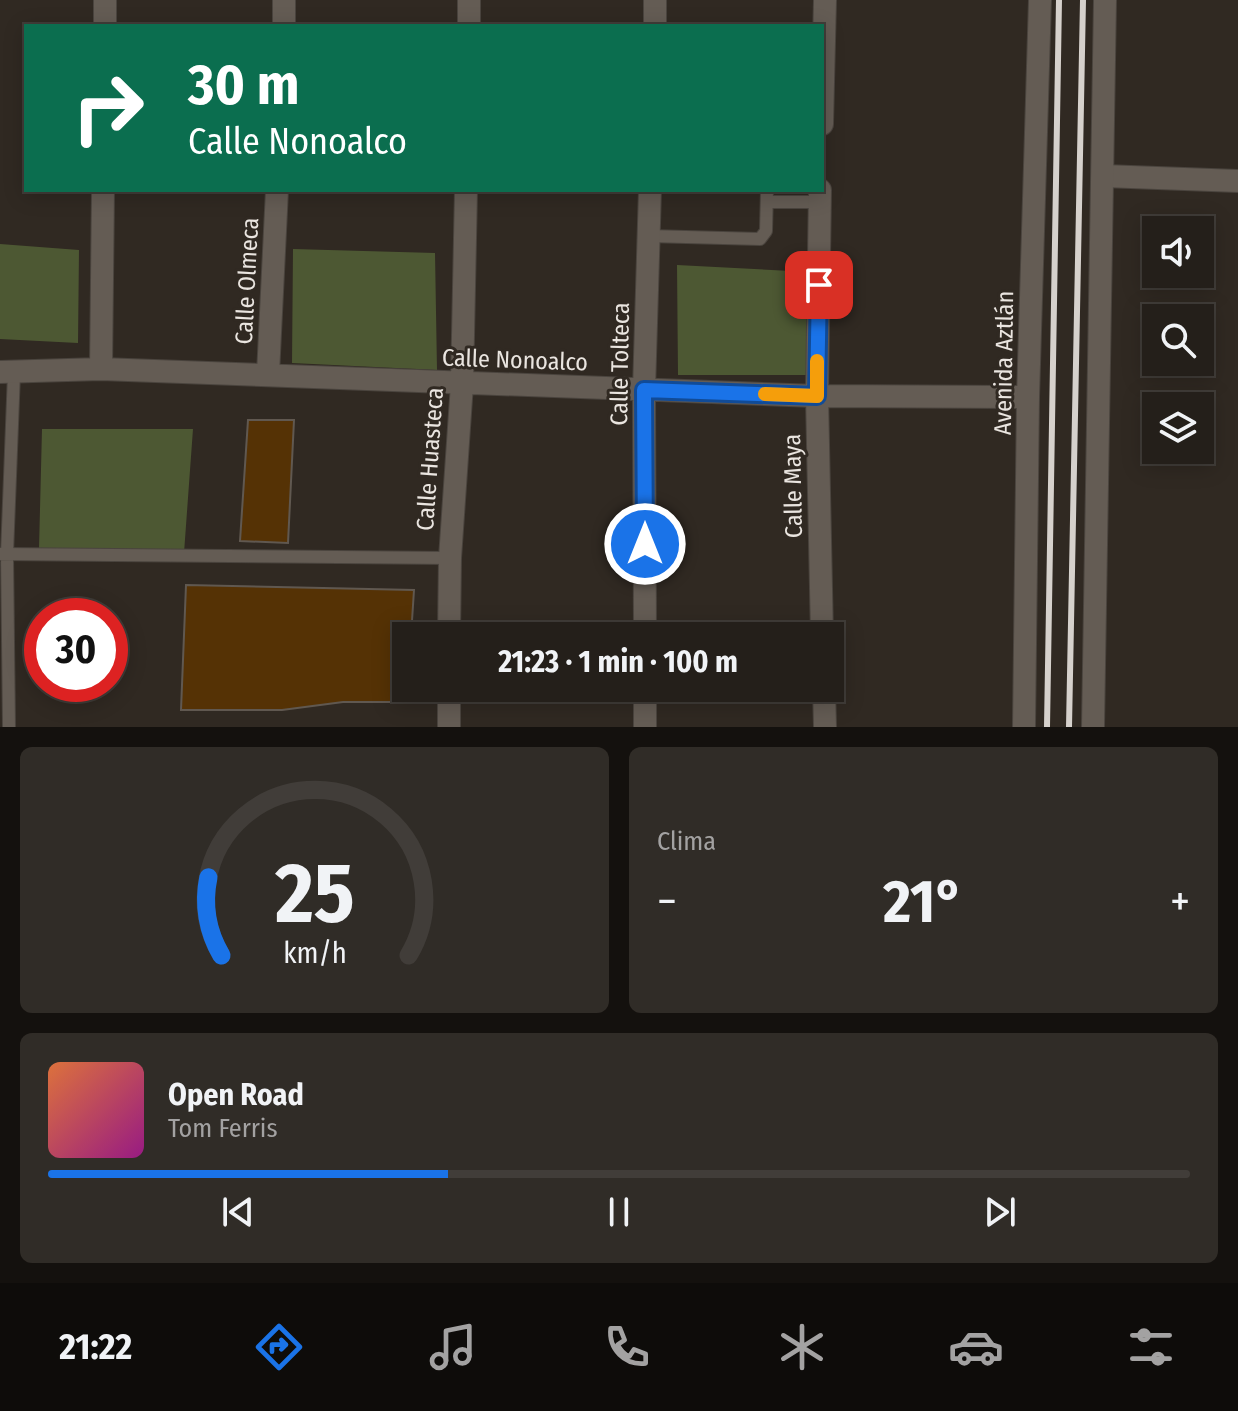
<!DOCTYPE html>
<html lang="es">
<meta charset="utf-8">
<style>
:root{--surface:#241f1a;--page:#302c27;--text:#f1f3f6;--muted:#a3a2a2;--line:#413d39;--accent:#1a73e8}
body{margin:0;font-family:"Fira Sans Condensed",sans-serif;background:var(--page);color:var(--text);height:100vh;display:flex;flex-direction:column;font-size:30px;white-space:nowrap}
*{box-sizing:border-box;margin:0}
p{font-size:26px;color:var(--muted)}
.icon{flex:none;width:44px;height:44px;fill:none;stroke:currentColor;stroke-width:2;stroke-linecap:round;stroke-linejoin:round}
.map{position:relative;height:727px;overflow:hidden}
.details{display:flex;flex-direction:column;gap:20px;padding:20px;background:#14110e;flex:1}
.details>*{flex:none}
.top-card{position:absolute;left:24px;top:24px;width:800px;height:168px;border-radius:0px;box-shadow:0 4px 20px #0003,0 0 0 2px var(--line);background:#0b6e4f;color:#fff;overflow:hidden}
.tools{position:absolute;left:1142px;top:216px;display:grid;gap:16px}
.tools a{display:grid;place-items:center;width:72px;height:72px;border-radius:0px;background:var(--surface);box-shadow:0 4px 20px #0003,0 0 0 2px var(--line);font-size:40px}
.speed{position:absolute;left:24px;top:598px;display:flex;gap:16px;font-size:40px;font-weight:700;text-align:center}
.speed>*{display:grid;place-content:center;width:104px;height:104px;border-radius:50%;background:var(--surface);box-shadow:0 4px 20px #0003,0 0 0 2px var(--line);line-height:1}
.speed .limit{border:12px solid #d22;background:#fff;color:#111}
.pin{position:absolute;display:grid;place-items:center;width:68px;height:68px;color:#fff;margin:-34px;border-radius:16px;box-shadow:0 4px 12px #0006}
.me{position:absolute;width:88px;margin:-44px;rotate:0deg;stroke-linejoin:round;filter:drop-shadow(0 0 6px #0008)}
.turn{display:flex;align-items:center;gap:28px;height:168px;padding:0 32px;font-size:36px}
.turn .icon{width:104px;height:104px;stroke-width:2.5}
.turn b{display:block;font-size:56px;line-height:68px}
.big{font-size:60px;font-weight:700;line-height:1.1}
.details .widget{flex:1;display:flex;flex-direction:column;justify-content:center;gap:12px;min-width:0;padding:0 28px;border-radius:12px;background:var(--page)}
.details .dial{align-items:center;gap:0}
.dial svg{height:208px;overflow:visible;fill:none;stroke:var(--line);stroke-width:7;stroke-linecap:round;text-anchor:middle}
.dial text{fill:var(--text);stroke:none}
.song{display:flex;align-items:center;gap:24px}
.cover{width:96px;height:96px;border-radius:12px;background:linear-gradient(135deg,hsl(20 70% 55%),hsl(310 70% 35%))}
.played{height:8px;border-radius:4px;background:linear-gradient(90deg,var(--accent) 35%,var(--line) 35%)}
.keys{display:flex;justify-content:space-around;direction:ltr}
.heat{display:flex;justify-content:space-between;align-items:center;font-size:44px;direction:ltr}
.details .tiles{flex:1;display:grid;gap:20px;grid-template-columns:1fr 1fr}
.widget:last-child{grid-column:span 2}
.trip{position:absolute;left:392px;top:622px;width:452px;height:80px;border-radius:0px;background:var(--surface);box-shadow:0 4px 20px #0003,0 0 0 2px var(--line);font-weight:700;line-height:80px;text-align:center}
.tabs{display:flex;height:128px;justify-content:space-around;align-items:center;background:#0e0c0a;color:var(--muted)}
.tabs .icon{width:56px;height:56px}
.tabs .current{color:var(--accent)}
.tabs b{font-size:36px;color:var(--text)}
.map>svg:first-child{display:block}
.green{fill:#4d5833}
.building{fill:#553205;stroke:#605850;stroke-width:2}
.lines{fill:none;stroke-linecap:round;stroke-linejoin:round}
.service-casing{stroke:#4a443e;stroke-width:14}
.minor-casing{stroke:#4a443e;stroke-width:24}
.tertiary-casing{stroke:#4a443e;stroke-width:24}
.secondary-casing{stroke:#4a443e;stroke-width:24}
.service{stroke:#645c54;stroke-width:12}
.minor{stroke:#645c54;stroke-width:22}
.tertiary{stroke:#645c54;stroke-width:22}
.secondary{stroke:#645c54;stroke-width:22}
.rail{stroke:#d6d1cc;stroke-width:6}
.route-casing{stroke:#114b97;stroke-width:20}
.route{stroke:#1a73e8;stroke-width:14}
.slow{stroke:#f59e0b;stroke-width:14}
.labels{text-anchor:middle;stroke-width:6;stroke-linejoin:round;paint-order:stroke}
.street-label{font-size:24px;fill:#eae5e0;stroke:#302922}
</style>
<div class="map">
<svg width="1238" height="727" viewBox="0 0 1238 727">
<rect width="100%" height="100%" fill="#302922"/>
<path class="green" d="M0,244L79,250L78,343L0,339Z
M293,249L435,253L437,370L292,363Z
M677,265L810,272L809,375H678Z
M42,429H193L184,553L39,549Z"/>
<path class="building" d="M248,420H294L288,543L240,541Z
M186,585L414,590L411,636H406V702H343L282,710H181Z"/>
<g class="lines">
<g class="service-casing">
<path id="service" d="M767,202H820
M649,236L760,239L766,231L767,190
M0,554L450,558
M9,727L7,554L14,373"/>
</g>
<g class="minor-casing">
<path id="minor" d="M105,26V0
M284,26V0
M469,26V0
M655,26V0
M822,124L825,0
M820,190L817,396L822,636
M101,369L103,190
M0,372L101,369L817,396L1028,397
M268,374L277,190
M449,636L450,558L462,384L466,190
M645,636L644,390L650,190
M645,688V727
M824,688L825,727
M449,727V688"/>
</g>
<g class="tertiary-casing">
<path id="tertiary" d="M1104,176L1238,181"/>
</g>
<g class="secondary-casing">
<path id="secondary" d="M1024,727L1028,397L1040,0
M1093,727L1105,0"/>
</g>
<use href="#service" class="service"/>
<use href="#minor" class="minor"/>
<use href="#tertiary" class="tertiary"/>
<use href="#secondary" class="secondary"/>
<path class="rail" d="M1047,727L1059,0
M1069,727L1083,0"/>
</g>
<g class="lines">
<g class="route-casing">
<path id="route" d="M645,544L644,390L817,396L819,285"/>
</g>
<use href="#route" class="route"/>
<path class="slow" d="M765,394L817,396V361"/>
</g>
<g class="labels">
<g class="street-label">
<text transform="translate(247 281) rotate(-87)" y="8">Calle Olmeca</text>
<text transform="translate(515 360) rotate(2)" y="8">Calle Nonoalco</text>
<text transform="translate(1004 363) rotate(-89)" y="8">Avenida Aztlán</text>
<text transform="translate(620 364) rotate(-89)" y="8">Calle Tolteca</text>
<text transform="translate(430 459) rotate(-86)" y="8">Calle Huasteca</text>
<text transform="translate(793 486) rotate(-91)" y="8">Calle Maya</text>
</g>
</g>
</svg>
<div class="tools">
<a><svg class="icon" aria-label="sound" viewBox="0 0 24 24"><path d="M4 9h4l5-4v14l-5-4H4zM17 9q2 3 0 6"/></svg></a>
<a><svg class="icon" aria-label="search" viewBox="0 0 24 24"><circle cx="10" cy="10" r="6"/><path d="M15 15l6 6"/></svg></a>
<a><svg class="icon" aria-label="layers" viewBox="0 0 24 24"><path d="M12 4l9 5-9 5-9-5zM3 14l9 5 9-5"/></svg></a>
</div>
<div class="speed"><div class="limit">30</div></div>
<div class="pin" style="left:819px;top:285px;background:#d93025"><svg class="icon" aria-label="arrive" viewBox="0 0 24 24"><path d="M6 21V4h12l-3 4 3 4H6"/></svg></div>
<svg class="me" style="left:645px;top:544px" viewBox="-20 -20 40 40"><circle r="17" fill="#1a73e8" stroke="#fff" stroke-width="3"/><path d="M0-11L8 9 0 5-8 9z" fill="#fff"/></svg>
<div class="trip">21:23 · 1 min · 100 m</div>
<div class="top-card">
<div class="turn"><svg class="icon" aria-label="right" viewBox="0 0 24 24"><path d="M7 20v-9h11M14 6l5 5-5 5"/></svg><div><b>30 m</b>Calle Nonoalco</div></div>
</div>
</div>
<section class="details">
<div class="tiles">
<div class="widget dial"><svg viewBox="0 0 100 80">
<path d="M14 69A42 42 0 1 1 86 69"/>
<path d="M14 69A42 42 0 0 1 9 39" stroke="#1a73e8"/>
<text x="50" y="56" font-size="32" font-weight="700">25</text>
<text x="50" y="72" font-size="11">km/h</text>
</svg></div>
<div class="widget"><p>Clima</p>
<div class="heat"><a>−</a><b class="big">21°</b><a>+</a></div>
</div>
<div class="widget">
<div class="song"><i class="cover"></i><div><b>Open Road</b><p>Tom Ferris</p></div></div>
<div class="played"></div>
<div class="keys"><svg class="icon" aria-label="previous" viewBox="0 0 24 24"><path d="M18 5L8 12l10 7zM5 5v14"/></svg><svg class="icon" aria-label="pause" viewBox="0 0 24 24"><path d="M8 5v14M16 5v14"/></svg><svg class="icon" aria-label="next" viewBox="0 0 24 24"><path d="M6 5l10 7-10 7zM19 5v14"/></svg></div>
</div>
</div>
</section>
<nav class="tabs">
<b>21:22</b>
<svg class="icon current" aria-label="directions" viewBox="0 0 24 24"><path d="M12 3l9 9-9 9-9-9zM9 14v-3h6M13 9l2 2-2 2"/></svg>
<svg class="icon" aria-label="music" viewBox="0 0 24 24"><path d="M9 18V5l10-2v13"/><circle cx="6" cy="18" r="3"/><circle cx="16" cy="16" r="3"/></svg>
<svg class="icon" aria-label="phone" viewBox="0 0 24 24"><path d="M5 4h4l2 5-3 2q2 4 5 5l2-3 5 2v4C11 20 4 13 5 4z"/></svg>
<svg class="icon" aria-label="climate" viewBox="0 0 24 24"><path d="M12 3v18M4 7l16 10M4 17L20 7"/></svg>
<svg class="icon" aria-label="car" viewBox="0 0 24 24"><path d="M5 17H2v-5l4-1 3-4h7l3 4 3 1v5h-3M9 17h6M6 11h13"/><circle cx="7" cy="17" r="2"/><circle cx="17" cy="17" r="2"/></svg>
<svg class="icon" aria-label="filters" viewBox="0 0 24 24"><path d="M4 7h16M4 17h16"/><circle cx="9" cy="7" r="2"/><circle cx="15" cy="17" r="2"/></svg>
</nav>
